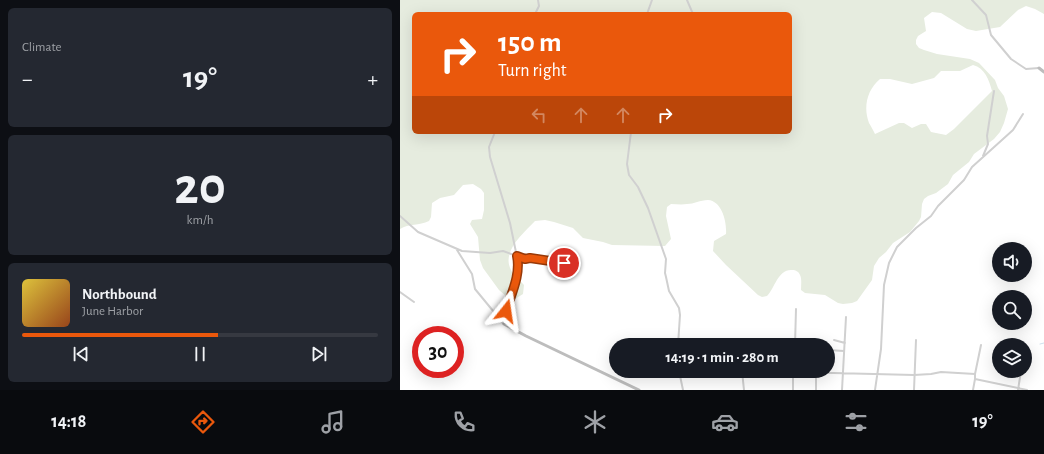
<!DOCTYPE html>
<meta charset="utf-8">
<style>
:root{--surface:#171b24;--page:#242831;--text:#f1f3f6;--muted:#9ea1a6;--line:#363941;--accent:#ea580c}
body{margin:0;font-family:"Alegreya Sans",sans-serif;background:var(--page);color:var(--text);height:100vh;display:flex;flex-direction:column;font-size:15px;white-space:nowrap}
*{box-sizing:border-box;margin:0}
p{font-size:13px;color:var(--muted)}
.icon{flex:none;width:22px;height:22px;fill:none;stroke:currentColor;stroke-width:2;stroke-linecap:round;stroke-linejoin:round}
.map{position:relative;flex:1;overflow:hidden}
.drawer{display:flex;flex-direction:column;gap:8px;padding:8px;background:#0d0f14;width:400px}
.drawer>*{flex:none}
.hud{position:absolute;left:12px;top:12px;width:380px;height:122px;border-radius:6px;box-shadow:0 4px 16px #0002;background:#ea580c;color:#fff;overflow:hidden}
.controls{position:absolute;left:592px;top:242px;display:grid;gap:8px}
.controls a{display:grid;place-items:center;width:40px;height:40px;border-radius:50%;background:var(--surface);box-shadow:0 4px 16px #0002;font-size:20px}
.speed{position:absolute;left:12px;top:326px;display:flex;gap:8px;font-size:20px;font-weight:700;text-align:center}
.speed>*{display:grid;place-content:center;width:52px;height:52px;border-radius:50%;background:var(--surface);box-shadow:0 4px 16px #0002;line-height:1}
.speed .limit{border:6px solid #d22;background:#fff;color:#111}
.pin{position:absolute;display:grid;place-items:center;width:34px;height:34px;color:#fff;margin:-17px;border:2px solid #fff;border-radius:50%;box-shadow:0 1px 4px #0007}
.me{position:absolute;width:44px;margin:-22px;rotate:15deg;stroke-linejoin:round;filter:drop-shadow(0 0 3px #0008)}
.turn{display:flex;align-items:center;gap:14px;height:84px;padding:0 20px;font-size:18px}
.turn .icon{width:52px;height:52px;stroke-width:2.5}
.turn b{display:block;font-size:28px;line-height:34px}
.lanes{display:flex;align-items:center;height:38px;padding:0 20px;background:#0003;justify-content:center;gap:20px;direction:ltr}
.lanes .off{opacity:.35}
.big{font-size:30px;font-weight:700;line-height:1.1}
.drawer .widget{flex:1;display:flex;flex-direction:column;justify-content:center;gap:6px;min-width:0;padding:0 14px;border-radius:6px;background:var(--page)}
.drawer .dial{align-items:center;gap:0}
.dial b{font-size:52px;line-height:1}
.song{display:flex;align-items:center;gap:12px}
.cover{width:48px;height:48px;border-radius:6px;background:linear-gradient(135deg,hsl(50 70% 55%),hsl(20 70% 35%))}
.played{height:4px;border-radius:2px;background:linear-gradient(90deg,var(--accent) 55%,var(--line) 55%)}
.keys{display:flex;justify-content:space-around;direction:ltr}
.heat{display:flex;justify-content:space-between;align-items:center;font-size:22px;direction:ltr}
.trip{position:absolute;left:209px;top:338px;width:226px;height:40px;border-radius:20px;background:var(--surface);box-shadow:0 4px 16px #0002;font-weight:700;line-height:40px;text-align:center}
.menu{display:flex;height:64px;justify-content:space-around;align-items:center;background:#090b0e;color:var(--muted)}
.menu .icon{width:28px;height:28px}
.menu .current{color:var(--accent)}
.menu b{font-size:18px;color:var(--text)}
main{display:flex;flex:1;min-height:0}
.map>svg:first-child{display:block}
.green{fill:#e6ecdf;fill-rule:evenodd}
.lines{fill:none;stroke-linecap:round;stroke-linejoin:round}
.stream{stroke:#cfe2ee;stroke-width:1}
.street{stroke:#d0d0d0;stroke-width:2}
.secondary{stroke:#bdbdbd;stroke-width:3}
.route-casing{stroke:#983908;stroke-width:10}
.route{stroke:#ea580c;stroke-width:7}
</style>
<main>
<section class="drawer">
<div class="widget"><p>Climate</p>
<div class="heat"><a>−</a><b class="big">19°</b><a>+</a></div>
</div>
<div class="widget dial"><b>20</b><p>km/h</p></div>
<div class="widget">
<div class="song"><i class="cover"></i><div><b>Northbound</b><p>June Harbor</p></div></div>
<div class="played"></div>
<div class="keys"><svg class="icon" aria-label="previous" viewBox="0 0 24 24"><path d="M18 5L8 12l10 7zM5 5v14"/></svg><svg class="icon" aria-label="pause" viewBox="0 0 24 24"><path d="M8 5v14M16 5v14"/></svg><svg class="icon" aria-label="next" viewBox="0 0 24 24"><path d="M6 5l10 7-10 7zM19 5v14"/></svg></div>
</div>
</section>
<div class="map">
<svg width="644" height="390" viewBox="0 0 644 390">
<rect width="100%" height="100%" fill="#fff"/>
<path class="green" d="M0,0H644V14L635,9L626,6L618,10L600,27L576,31L567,29L541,13L532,12L524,18L526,31L518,36L516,40V44L519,48L524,50L537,54L570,59L579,63L595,80L598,88L604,96L608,109L604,123L600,132L594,139L574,154L569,162L553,175L548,184L536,193L528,196L524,199L522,204L521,217L519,221L510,232L493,243L486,252L479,258L474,266L472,280L457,301L452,303L443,304L438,303L425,295L405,293L401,290C401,285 402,279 400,275C399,272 396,270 392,270C378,269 375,288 367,296L362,297L358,295L326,265L313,251L314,241L326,234C327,222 322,201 308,200C300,200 294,204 287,204C281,205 276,204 271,204L267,207L266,216L271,239L265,246L212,245L203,242L183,238L173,228L154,222L145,220L135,221C124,233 101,251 111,270C113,275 120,280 124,285L123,294L115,299L106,296L99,290L83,268L80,260L78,237L70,224L72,220L82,219L84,210V193L81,189L73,184L63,185L54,195L40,198L32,203L31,217L29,221C19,226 9,223 0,229ZM14,14H390V132H14ZM573,65C585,68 589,80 592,91L554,129L546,135L531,132L526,124H521L512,128L504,123H499L475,134C473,130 471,126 469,123C463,107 467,90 480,79H490L512,84L534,78L541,71H560Z"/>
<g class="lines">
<path class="stream" d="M640,344L644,343"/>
<path class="street" d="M287,0L293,14
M572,0L586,15L591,35L611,59L626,69L639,68
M135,14L139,6L138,0
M247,14L252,0
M95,132L89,147L90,157L110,223L118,262L116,281L112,290L104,324
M231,132L227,164L229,175L238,187L248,208L266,259L265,273L266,277L269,291L279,308L280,315L278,345
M583,156L588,144L587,136L594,91
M0,216L18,232L62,251L90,253L103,251L125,259L130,258L177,266
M57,250L72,274L75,289L103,323
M0,292L14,302
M434,340L445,343
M395,345L396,309
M428,350L444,351
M279,371L283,390
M342,371L344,390
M416,372V390
M342,373L365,371L393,372L514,375L531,374L541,372L575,374V379L627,390
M575,374L581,345
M393,390V371
M442,390L446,317
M475,390L481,349L484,285L489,263L497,247L516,228L531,216L538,206L564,180L572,167L613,130L623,114
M514,390L516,340
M573,390L575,379
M618,390L621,371"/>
<path class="secondary" d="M639,68L644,72
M104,324L126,336L239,390"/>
</g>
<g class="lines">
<g class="route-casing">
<path id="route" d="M106,311C111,294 121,275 117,256L125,259L130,258L164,263"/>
</g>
<use href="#route" class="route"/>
</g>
</svg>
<div class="controls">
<a><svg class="icon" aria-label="sound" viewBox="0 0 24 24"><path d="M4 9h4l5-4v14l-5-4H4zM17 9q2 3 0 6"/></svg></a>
<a><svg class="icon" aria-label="search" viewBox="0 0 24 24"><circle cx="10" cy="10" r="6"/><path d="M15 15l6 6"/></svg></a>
<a><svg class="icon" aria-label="layers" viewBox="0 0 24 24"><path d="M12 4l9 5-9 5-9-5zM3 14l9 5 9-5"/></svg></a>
</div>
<div class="speed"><div class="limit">30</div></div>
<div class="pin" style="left:164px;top:263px;background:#d93025"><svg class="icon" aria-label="arrive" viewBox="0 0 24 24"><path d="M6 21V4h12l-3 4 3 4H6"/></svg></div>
<svg class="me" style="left:106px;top:311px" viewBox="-20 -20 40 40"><path d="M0-17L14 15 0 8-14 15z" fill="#ea580c" stroke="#fff" stroke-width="4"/></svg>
<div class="trip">14:19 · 1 min · 280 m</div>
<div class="hud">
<div class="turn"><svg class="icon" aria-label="right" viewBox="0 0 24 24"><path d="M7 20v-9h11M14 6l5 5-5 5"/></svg><div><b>150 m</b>Turn right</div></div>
<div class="lanes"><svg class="icon off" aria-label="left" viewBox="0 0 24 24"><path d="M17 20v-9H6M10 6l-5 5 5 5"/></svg><svg class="icon off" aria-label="ahead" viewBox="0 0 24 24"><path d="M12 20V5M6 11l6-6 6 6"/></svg><svg class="icon off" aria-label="ahead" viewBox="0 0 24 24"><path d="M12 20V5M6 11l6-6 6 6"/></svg><svg class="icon" aria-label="right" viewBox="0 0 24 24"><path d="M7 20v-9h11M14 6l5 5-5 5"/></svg></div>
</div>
</div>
</main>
<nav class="menu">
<b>14:18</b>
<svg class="icon current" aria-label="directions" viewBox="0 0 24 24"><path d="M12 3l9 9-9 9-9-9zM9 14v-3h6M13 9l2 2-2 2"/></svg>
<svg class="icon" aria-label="music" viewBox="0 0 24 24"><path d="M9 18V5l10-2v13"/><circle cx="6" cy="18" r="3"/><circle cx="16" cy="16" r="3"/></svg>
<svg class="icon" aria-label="phone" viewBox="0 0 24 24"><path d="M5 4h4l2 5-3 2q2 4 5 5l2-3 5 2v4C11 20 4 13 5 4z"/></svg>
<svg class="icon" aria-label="climate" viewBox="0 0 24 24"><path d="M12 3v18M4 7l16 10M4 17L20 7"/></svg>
<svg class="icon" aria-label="car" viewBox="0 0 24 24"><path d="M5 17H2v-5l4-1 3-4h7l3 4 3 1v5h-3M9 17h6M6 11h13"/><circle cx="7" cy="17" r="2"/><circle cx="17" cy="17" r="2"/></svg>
<svg class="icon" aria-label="filters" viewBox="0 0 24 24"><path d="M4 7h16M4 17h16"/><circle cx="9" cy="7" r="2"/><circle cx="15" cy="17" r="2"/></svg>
<b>19°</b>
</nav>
